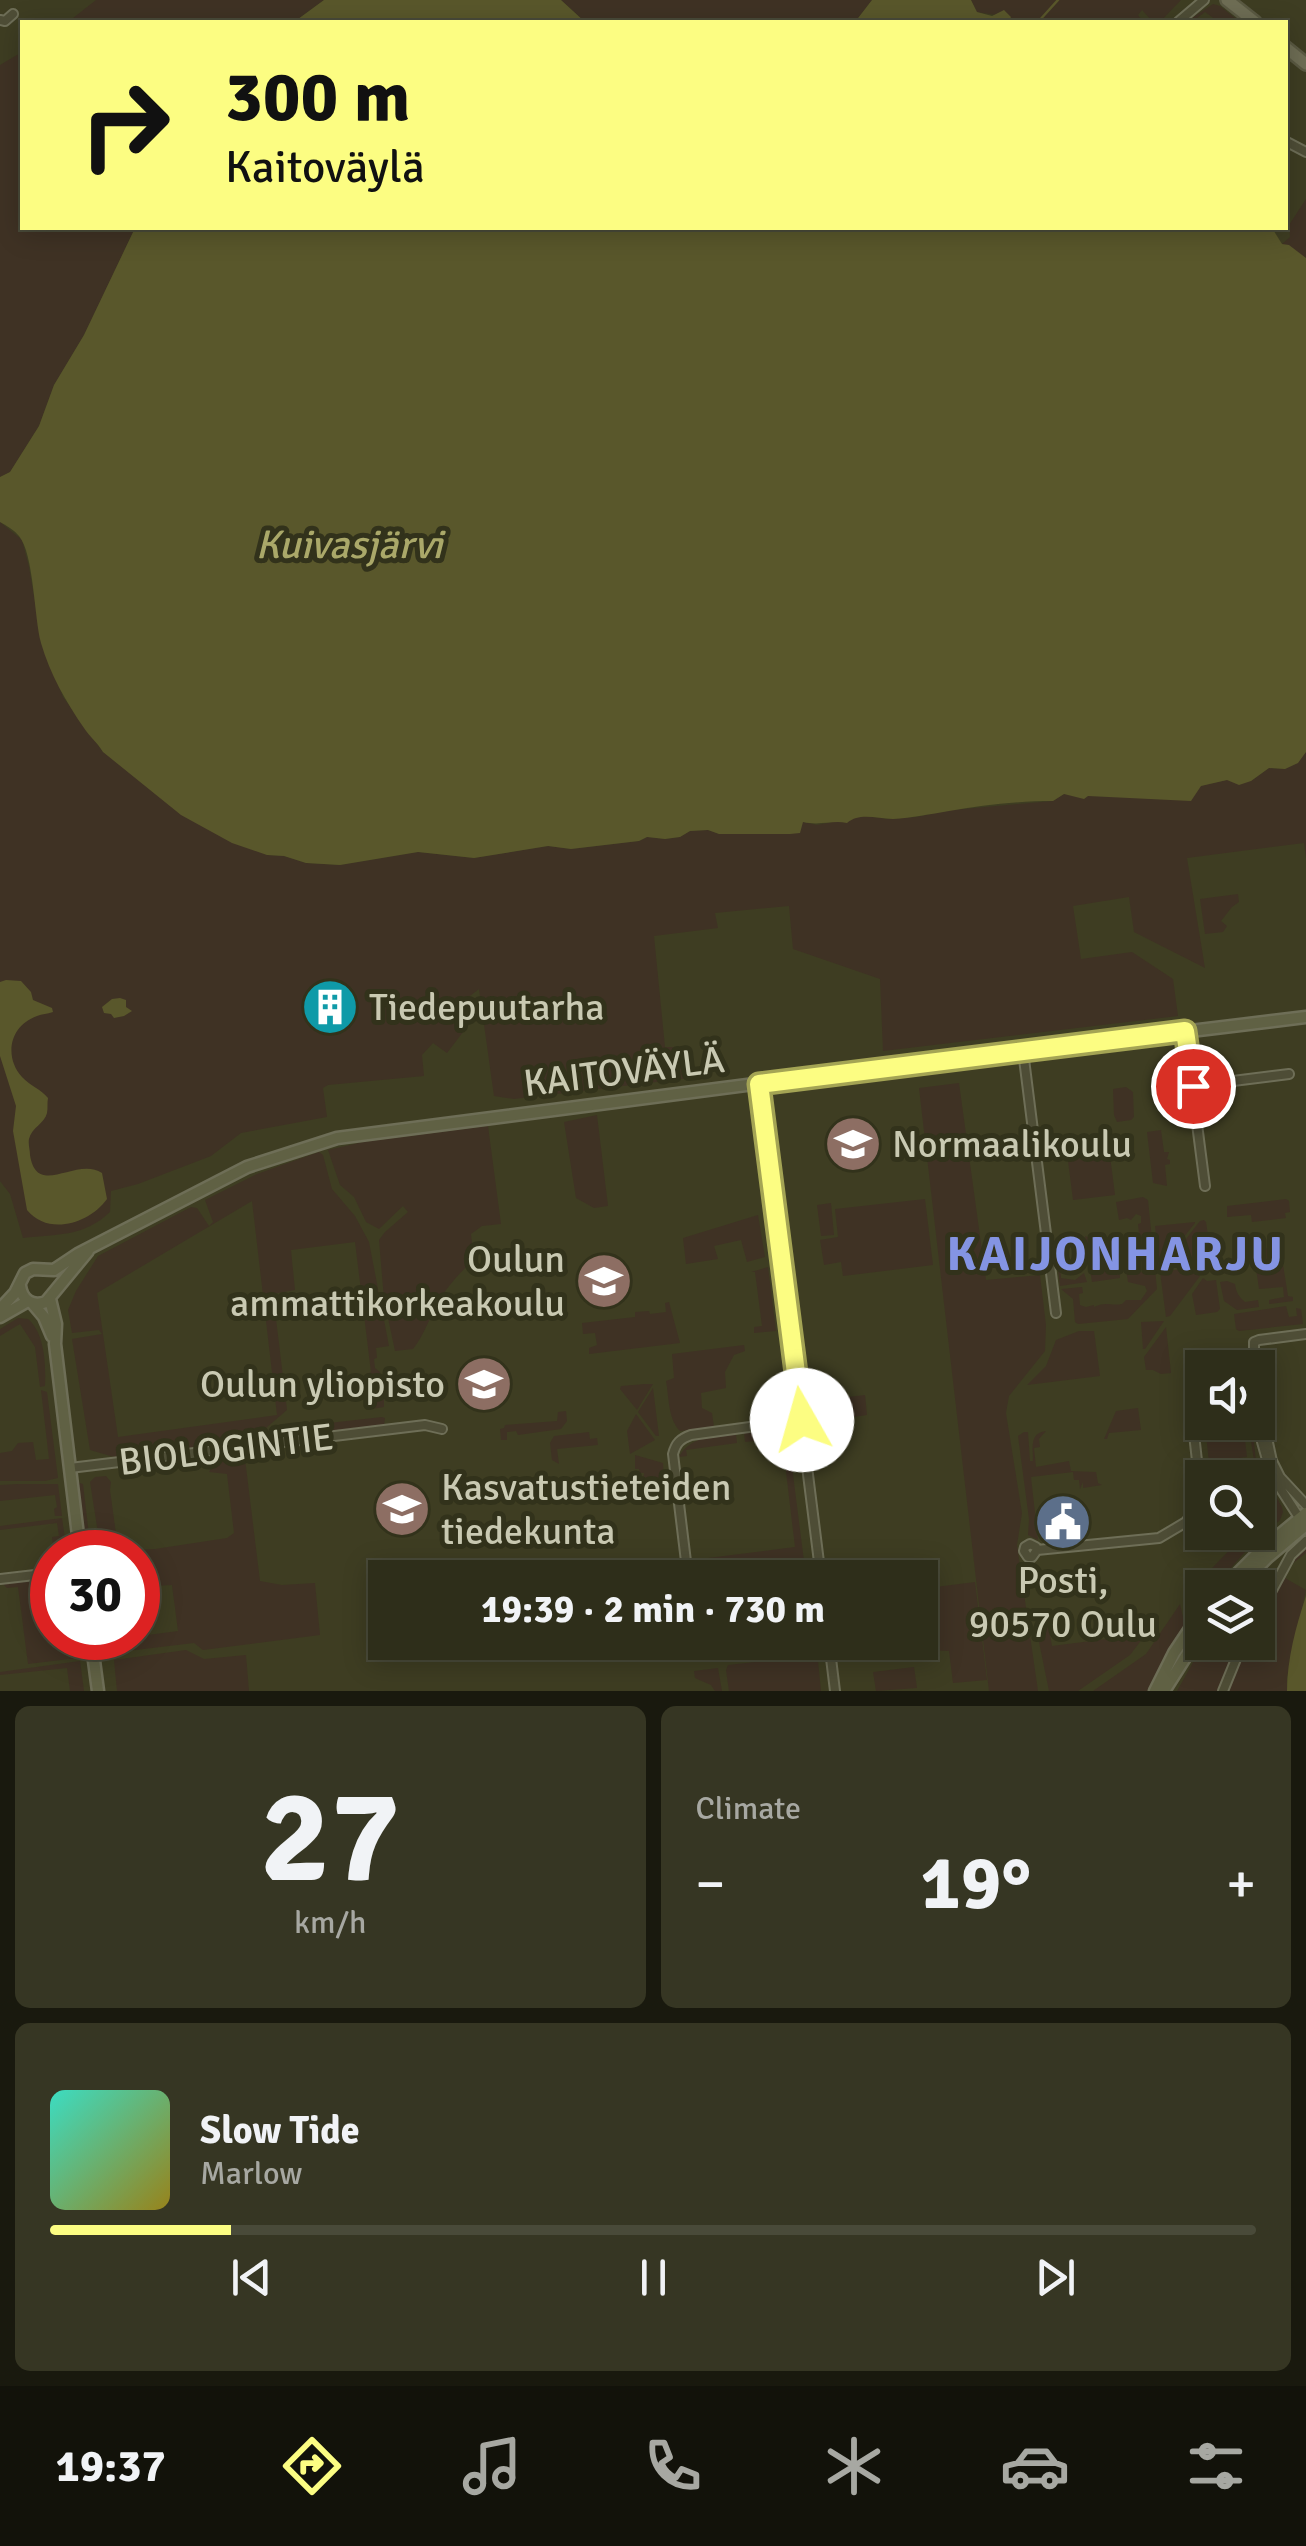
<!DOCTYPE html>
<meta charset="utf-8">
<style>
:root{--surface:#2e2e1a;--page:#363623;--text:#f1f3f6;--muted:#a7a8a2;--line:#494a39;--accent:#fcfd82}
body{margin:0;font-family:Signika,sans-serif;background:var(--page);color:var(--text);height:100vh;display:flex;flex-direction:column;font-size:38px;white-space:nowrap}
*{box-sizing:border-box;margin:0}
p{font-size:32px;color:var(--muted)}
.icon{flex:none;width:55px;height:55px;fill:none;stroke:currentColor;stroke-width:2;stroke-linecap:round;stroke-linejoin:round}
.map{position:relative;height:1691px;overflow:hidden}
.side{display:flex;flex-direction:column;gap:15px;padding:15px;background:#19190e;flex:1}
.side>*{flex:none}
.top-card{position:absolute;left:20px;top:20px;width:1268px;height:210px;border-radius:0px;box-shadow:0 5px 25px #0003,0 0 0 2px var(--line);background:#fcfd82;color:#111;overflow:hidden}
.fabs{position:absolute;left:1185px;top:1350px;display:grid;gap:20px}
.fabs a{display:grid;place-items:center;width:90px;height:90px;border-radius:0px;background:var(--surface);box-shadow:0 5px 25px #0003,0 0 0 2px var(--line);font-size:50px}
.speed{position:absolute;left:30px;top:1530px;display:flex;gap:20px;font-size:50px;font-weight:700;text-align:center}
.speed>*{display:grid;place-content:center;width:130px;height:130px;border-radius:50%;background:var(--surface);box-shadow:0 5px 25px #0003,0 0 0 2px var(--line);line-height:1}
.speed .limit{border:15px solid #d22;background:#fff;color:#111}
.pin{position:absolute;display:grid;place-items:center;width:85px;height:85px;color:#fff;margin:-42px;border:5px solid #fff;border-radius:50%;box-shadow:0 2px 10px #0007}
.me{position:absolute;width:110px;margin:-55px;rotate:353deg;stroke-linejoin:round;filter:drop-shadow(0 0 8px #0008)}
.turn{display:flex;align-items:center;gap:35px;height:210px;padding:0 40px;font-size:45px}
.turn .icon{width:130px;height:130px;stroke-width:2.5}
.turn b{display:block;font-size:70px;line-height:85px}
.big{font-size:75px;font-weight:700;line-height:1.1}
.side .widget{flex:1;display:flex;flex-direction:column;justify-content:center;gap:15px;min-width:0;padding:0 35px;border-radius:15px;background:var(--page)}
.side .dial{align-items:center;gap:0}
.dial b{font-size:130px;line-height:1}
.song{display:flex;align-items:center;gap:30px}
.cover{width:120px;height:120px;border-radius:15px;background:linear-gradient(135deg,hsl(170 70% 55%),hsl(50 70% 35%))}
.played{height:10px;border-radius:5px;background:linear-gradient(90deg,var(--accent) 15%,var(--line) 15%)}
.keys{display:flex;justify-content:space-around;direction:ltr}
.heat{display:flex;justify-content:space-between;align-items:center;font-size:55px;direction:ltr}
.side .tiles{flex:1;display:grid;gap:15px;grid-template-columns:1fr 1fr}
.widget:last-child{grid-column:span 2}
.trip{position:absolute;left:368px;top:1560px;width:570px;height:100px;border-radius:0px;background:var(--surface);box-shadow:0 5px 25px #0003,0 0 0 2px var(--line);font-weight:700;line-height:100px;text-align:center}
.tab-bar{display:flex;height:160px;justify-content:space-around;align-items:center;background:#12120a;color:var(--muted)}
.tab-bar .icon{width:70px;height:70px}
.tab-bar .current{color:var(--accent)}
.tab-bar b{font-size:45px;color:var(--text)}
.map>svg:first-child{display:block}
.green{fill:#3f3224;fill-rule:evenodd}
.water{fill:#59572b}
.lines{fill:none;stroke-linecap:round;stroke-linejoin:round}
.stream{stroke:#59572b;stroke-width:2.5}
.street-casing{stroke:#6e6e57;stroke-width:12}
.secondary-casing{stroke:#6e6e57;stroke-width:15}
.primary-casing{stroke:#5a5942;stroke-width:16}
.street{stroke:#4e4d36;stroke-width:8}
.secondary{stroke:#606144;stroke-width:10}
.primary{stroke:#6e6d54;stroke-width:11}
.route-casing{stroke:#a4a454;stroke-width:25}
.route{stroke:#fcfd82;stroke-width:18}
.labels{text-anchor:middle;stroke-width:10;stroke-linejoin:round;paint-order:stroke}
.poi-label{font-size:38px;fill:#c9c9b2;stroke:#32321b;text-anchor:start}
.street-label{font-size:38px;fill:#c9c9b2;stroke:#32321b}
.water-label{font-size:40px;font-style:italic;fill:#aaa869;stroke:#32321b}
.district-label{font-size:48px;font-weight:bold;letter-spacing:2.5px;fill:#8494e3;stroke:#32321b}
</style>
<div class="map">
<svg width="1306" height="1691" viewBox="0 0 1306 1691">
<rect width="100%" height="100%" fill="#3e3d22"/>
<path class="green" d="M96,0H324L294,22H68Z
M561,0H872L855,22H585Z
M971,0H1181L1160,22H1153L1142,10L1138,15L1143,22H1008L1011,17L976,12Z
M1213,4L1220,6L1240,22H1219L1205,12L1192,22H1186Z
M22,52V228H135L84,335L54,385L39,426L10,472L0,477V65Z
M1306,199V258L1282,244L1290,237L1289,225Z
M0,522L22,540L29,567L42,644L63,697L103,752L267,855L284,856L306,863L340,865L418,852L474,858L548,846L571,849L639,841L647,837L665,839L680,837L690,831L708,830L719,834H791L803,822L817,825L864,816L889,819L916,817L952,810L1053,801L1064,794L1124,797L1200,786L1227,780L1251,781L1269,768L1285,769L1297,763L1306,752V858L1304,843L1187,858L1205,968L1134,932L1129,897L1073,906L1081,959L1132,952L1173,979L1178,1016L883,1051L880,979L793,949L789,906L715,913L718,928L654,936L665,1047H677V1060L688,1058L690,1078L514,1099L494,1096L479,989L466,999L476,1015L447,1053L433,1043L422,1055L424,1076L328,1085L323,1088L327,1117L241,1133L211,1156L138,1184L111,1191L110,1212C84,1237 57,1234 23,1238L10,1194L0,1181Z
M1238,894L1239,902L1232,907L1221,921L1227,926L1223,932L1205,934L1200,899Z
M959,1083L986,1280L1040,1275L1046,1325L1045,1351L1009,1396L1006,1413L1022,1513L1017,1545L1038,1691H989L919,1088Z
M1126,1087L1133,1092L1134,1117L1131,1120L1117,1122L1114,1115L1113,1089Z
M597,1115L608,1206L594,1208L576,1198L564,1122Z
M488,1126L501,1224L482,1226L471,1234L474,1259C460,1273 446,1287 437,1305C429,1319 423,1337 413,1349L395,1351L384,1299L379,1240L385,1232L408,1212L403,1206L379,1229L366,1222L354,1197L340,1185L328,1150L363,1142Z
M1161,1130L1164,1152H1169L1167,1159L1170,1160V1164L1165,1165L1167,1186L1153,1183L1147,1132Z
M1108,1140L1115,1195L1073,1200L1066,1145Z
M319,1152L323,1155L332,1189L355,1216L369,1242L389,1346L376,1348L377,1358L374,1359L375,1368L380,1372L381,1379L376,1380L378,1399H384V1407L372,1409L369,1406L375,1405L372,1378H366V1374L371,1372L355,1242L291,1250L295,1290L273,1294L287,1410L253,1439L244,1442L114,1457L90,1450L72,1339L102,1334L99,1330L72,1333L68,1310L76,1291L98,1256L191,1207L197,1208L209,1226L213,1222L205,1200L257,1174ZM252,1201L277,1415L118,1437L97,1293Z
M1143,1197L1148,1200L1157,1289L1128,1319L1078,1324L1075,1322L1073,1299L1061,1289L1082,1287L1083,1293L1079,1294L1080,1305L1086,1307L1094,1305V1307C1107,1301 1109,1306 1122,1304L1126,1300H1141L1147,1291L1145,1286L1128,1282L1126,1269L1137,1268L1138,1271L1143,1272L1147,1269L1146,1262H1142L1138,1224L1141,1223V1216L1136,1214L1131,1220L1127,1218L1119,1220L1116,1202Z
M925,1199L933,1265L843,1276L841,1262L824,1265L820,1240L838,1237L835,1209Z
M1286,1199L1289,1201L1290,1212L1285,1213L1286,1218L1252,1222L1251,1215L1227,1217V1206Z
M831,1203L834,1235L821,1236L817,1205Z
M758,1215L765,1257L747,1262L741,1240L714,1246L718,1259L686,1264L683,1238Z
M1204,1220L1206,1222L1210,1249L1203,1250L1191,1265L1164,1267L1200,1221Z
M1195,1222V1223L1160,1267L1155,1226Z
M1085,1236L1090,1238L1092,1246L1118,1243L1120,1278L1092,1282Z
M1078,1237L1080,1244L1074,1241L1058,1245L1057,1250L1059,1258H1062L1063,1264L1060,1265L1061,1278L1075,1280L1084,1273L1087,1282L1060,1286L1055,1242Z
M1263,1239V1246L1282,1258L1288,1296L1293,1297V1301L1269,1304V1300L1284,1297L1283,1287L1259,1289L1252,1240Z
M768,1267L776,1331L754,1333V1327L762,1326L755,1272H751Z
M1189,1268L1200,1276L1170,1316L1166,1317L1160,1272Z
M1203,1278L1207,1281L1216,1280L1220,1309L1217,1312L1196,1315L1192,1294Z
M1227,1281L1235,1284C1236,1292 1239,1297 1245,1302L1258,1300L1259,1307L1237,1310L1224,1301L1220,1282Z
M669,1302L680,1343L589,1354V1348L597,1345L595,1333L583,1334L582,1323L635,1317V1312L649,1311L650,1314L666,1312L665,1303Z
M1286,1306L1289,1317L1297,1316L1296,1308L1301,1309L1303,1324L1239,1331L1236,1329L1234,1314Z
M18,1318L28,1319C45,1333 46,1366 45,1386L40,1387L35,1347L20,1324L0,1336V1329Z
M1164,1321L1145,1349H1143L1141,1322Z
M1166,1327L1171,1373L1161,1374L1153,1370H1146L1144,1357Z
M1079,1331H1094L1100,1376L1027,1385L1046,1366L1056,1340Z
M744,1345L745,1351L734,1355L725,1372L726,1388L701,1393L702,1408L712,1413L714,1427L680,1431C668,1419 669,1397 666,1381L674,1378L672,1354Z
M645,1384H653L637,1410L620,1389L621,1386Z
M653,1388L659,1436H656L638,1412Z
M41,1390L47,1392L58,1478L45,1481H0V1453L12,1451L18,1443L33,1442L36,1460L49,1459Z
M865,1395L867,1415L826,1421L823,1400Z
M1138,1408L1141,1430L1109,1433L1107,1439H1104L1116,1411Z
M566,1411L567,1421L561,1429L518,1435L516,1431L507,1432V1440H501L500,1429L504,1428L505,1425L557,1421L558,1412Z
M636,1414L655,1440L630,1454L627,1431Z
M382,1417L385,1418L384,1426L328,1432L326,1430L325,1425L329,1423Z
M1243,1423L1247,1457L1209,1462L1205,1426Z
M1248,1423H1252L1256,1461L1282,1507L1283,1512L1280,1520L1244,1553L1214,1587L1202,1588V1601L1190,1616L1184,1597L1246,1533L1258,1532V1522L1262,1510Z
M787,1427L806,1577H799L795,1558L702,1571L700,1559L795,1547L782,1438L745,1442L744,1432Z
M1046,1431L1039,1439L1040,1447L1034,1448L1036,1467L1069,1461L1071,1471L1096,1472L1098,1483L1102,1485L1083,1488V1482L1080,1489L1079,1480H1074L1073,1472L1031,1477L1038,1540L1028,1535L1029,1519L1018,1436L1024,1432H1028L1030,1461H1033C1033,1448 1029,1433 1046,1431Z
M589,1432L590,1439L597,1438L598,1445L557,1449L559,1464L552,1460L550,1443L554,1436Z
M736,1433L737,1443L686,1450L687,1456L679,1457C690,1436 715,1436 736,1433Z
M635,1455L663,1463L664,1479L643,1481L644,1473H640L639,1469H635Z
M245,1459L260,1581L282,1585L315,1583L320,1635L203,1650L194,1643L119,1652L117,1639L178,1631L172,1585L138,1587V1552H101L90,1482L95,1477L106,1476L111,1482L110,1490L117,1541L133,1550L155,1549L227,1538L234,1533L227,1474L209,1472L215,1462Z
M77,1482L83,1484L91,1552H86Z
M18,1484H58L62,1516H55L54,1509L57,1507L55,1495L0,1501V1485Z
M62,1518L67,1552H61L60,1544L53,1545L52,1537L59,1536L57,1523L0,1530V1526Z
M1306,1546V1553L1292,1564L1285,1578L1306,1590L1287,1677V1691H1226L1247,1643L1258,1642V1622L1293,1557Z
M52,1576V1638H78V1658L28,1664L18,1587L7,1588L4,1585L6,1582Z
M975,1582L987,1680L953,1683L949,1651L926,1650L920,1609V1589Z
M1180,1604L1185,1626L1147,1691H1093L1146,1654Z
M1046,1611L1052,1646L1146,1634L1130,1655L1078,1691H1049L1037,1632V1620Z
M1204,1643H1239L1218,1691H1177Z
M186,1650L204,1659L246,1655L249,1691H117L114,1660Z
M809,1656L818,1661L821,1691H729L726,1670L728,1665Z
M80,1661L84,1691H70L67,1668L0,1675V1672Z
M914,1667L917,1688L876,1691L873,1672Z
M718,1668L722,1691H715L711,1685L695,1678L694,1671Z"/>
<path class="water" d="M324,0H561L585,22H294Z
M872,0H971L977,12L992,16L1004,10L1011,17L1008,22H855Z
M135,228H1272L1282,244L1289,245L1306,258V752L1298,763L1285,769L1269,768L1251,781L1239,785L1227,780L1201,786L1191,801L1088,796L1084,799L1064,794L1053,801C1019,801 982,805 949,811C930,814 912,818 893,819C877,819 860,812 847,823C832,820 820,826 803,822L800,833L790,834H719L708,830L690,831L680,837L665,839L647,837L639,841L571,849L548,846L474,858L418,852L340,865L306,863L284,856L267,855L232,843L181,815L103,752C97,742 90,737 84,728C66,702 50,674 41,643C34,617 34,554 19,536C14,530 7,526 0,522V477L10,472L39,426L54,385L84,335Z
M6,980L21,981L31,992L33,1000L52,1008L53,1012C47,1014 42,1014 37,1016C9,1026 4,1057 22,1077C30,1086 41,1089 48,1098C47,1103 48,1108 47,1113C45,1123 31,1128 29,1139C28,1144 30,1150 30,1155C37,1199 76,1156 102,1173L107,1199C89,1224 48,1236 27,1210L13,1131L16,1106L0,1056V982Z
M120,998L126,1000V1007L132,1011L124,1016L114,1018L111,1014L104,1013L102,1007L112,999Z
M1306,1596V1691H1287C1287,1659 1296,1626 1306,1596Z"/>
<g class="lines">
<path class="stream" d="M1038,22L1058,0"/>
<g class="street-casing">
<path id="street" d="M0,20L5,21L13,14
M1178,22L1204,0
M1285,141L1306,152
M1185,1031L1205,1186
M1023,1051L1056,1313
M759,1084L821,1578
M1193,1086L1289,1074
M1254,1368V1342L1259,1340L1306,1334
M1258,1396L1272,1461L1280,1477L1306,1505
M1262,1442L1271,1474L1302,1522
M70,1468L425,1425L442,1429
M1037,1550L1036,1547L1030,1544L1025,1547L1024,1551L1028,1557H1032L1037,1550L1159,1538L1186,1522L1198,1505L1200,1488L1190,1398L1202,1396
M688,1578L673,1454C676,1443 680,1439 691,1435L801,1420
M0,1579L52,1573
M1258,1616L1291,1555L1306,1541
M698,1642C703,1653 708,1655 720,1656L829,1643
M829,1642L835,1691
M1223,1691L1243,1642"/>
</g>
<g class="secondary-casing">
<path id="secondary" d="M20,1286C22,1300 32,1307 46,1302L88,1251
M50,1299L56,1324L55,1344L80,1552
M33,1304L44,1317L52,1336
M0,1309L15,1293L25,1273L33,1269L54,1270L78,1254L247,1167L337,1138L778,1081L1306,1017
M0,1317L28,1301
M1223,1588L1259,1552L1306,1513
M1237,1588L1268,1557L1306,1525
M91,1638L98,1691
M1155,1691L1174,1653L1202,1611
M1164,1691L1202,1631"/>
</g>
<g class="primary-casing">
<path id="primary" d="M1227,0L1255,22
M1285,47L1306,64"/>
</g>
<use href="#street" class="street"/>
<use href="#secondary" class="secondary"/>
<use href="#primary" class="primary"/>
</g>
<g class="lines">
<g class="route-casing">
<path id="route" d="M802,1420L759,1084L1185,1031L1193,1086"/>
</g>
<use href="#route" class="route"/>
</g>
<defs>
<g id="building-disc" transform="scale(2.875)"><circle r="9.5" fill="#0f9aa8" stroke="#32321b"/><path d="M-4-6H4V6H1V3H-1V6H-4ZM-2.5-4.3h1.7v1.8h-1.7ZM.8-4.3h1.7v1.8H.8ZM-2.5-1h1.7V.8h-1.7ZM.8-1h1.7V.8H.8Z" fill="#fff"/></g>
<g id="school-disc" transform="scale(2.875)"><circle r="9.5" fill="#8d6e63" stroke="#32321b"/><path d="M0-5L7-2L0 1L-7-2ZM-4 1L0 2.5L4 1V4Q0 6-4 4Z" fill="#fff"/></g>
<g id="university-disc" transform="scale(2.875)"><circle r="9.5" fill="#8d6e63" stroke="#32321b"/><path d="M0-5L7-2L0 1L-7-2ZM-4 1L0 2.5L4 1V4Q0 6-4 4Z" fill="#fff"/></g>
<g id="civic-disc" transform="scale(2.875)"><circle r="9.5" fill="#5c6f8a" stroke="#32321b"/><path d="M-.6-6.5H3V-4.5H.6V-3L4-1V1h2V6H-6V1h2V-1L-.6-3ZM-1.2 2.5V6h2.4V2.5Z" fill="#fff"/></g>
</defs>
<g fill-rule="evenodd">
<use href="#building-disc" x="330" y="1007"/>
<use href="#school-disc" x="853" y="1144"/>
<use href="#university-disc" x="604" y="1281"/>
<use href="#university-disc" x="484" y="1384"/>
<use href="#university-disc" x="402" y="1509"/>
<use href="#civic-disc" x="1063" y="1522"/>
</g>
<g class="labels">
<g class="poi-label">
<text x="369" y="1020">Tiedepuutarha</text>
<text x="892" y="1157">Normaalikoulu</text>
<text x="565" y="1272" text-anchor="end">Oulun<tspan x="565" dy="44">ammattikorkeakoulu</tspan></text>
<text x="445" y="1397" text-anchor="end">Oulun yliopisto</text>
<text x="441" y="1500">Kasvatustieteiden<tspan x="441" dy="44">tiedekunta</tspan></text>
<text x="1063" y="1593" text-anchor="middle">Posti,<tspan x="1063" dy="44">90570 Oulu</tspan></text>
</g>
<g class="street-label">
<text transform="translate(624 1071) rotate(-7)" y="13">KAITOVÄYLÄ</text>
<text transform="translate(226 1449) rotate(-7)" y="13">BIOLOGINTIE</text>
</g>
<g class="water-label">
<text x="349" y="558">Kuivasjärvi</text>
</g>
<g class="district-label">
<text x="1116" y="1270">KAIJONHARJU</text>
</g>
</g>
</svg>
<div class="fabs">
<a><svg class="icon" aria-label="sound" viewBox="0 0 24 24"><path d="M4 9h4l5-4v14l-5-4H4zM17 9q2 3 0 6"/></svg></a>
<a><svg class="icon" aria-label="search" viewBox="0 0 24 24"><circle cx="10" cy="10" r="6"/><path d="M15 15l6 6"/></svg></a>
<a><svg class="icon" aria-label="layers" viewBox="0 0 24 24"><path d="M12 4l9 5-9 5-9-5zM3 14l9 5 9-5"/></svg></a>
</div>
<div class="speed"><div class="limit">30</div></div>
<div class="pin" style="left:1193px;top:1086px;background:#d93025"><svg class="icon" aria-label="arrive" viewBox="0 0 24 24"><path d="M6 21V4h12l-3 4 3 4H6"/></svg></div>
<svg class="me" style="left:802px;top:1420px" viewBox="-20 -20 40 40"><circle r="19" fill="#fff"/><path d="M0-13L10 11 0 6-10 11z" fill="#fcfd82"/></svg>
<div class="trip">19:39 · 2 min · 730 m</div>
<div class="top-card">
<div class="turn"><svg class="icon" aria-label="right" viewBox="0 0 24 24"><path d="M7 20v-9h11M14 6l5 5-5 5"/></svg><div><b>300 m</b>Kaitoväylä</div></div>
</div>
</div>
<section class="side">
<div class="tiles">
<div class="widget dial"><b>27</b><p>km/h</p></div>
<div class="widget"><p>Climate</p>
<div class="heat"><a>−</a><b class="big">19°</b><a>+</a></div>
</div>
<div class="widget">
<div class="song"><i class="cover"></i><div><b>Slow Tide</b><p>Marlow</p></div></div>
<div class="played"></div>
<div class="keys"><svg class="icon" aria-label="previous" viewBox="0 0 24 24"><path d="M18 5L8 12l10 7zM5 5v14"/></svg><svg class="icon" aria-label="pause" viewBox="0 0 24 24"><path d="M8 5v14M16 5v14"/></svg><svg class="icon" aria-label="next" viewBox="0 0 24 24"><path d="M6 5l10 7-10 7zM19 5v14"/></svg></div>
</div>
</div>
</section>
<nav class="tab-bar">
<b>19:37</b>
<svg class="icon current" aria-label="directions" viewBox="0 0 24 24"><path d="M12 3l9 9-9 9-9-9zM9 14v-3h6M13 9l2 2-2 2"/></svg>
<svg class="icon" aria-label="music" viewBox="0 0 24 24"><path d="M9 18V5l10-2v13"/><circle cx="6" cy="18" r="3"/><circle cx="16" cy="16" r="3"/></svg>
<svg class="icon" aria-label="phone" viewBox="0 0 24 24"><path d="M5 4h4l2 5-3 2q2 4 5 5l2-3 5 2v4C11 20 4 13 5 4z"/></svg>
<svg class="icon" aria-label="climate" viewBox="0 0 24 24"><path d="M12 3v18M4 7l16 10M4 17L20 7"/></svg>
<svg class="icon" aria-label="car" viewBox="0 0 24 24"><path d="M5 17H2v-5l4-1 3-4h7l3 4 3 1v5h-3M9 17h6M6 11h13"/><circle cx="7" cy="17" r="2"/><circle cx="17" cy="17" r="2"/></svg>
<svg class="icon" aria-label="filters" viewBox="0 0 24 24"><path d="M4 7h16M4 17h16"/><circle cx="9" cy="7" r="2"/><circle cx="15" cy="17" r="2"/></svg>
</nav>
